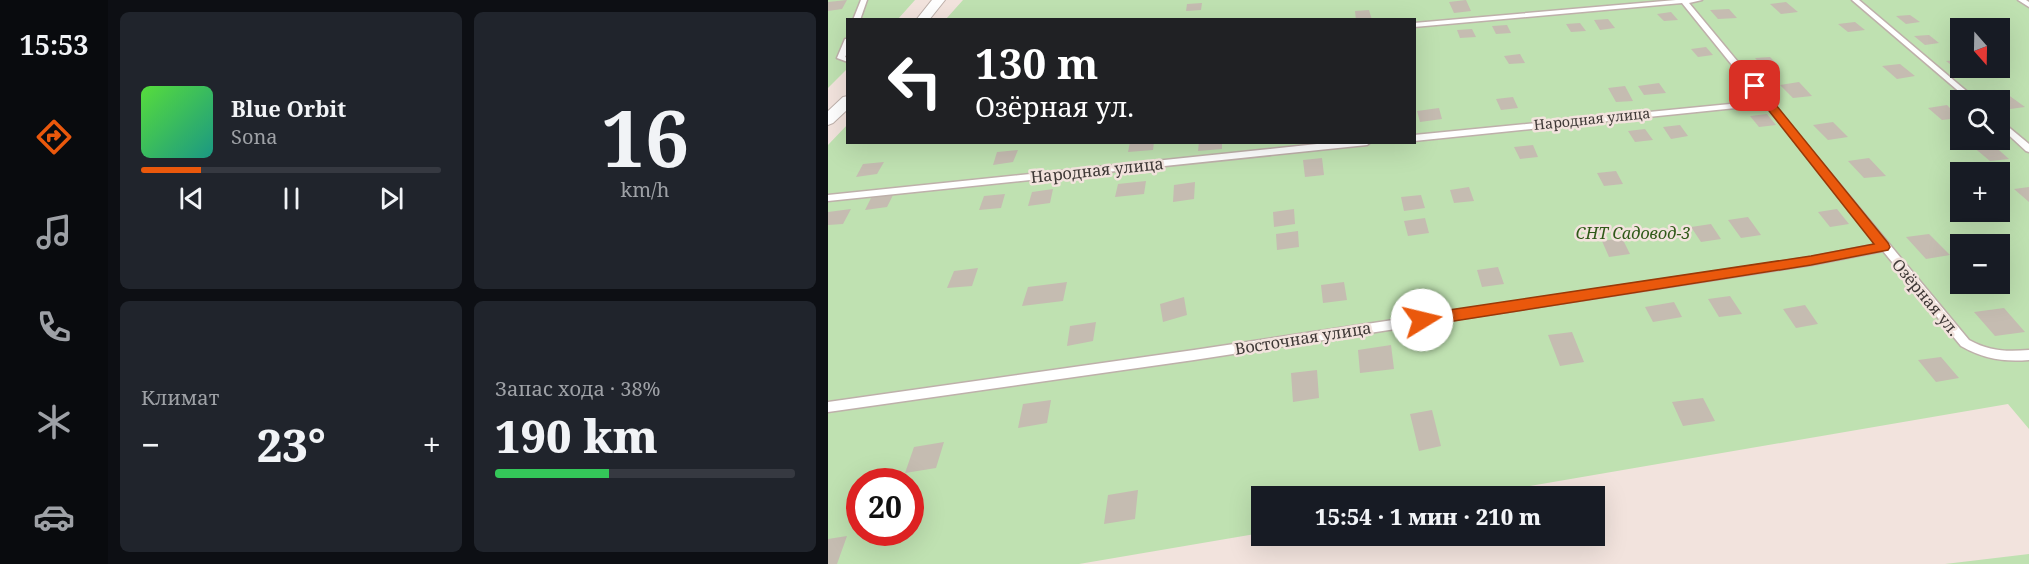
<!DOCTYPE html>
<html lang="ru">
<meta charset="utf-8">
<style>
:root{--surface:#171b24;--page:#20242c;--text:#f1f3f6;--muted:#9ea1a6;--line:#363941;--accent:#ea580c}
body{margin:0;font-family:"Noto Serif",serif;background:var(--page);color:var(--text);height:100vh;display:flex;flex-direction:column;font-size:22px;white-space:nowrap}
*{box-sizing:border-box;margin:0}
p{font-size:20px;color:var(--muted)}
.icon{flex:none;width:33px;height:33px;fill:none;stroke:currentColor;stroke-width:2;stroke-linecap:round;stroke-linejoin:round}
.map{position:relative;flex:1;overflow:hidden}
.drawer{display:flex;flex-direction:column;gap:12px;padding:12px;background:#0d0f14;width:720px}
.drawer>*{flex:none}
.banner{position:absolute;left:18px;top:18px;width:570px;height:126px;border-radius:0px;box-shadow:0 6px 24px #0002;background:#202124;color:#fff;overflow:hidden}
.needle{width:39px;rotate:160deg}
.controls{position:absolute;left:1122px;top:18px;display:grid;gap:12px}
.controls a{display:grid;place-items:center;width:60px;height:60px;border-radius:0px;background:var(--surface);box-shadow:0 6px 24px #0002;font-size:30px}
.speed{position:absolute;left:18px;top:468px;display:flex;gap:12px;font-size:30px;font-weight:700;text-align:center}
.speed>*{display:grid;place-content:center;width:78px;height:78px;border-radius:50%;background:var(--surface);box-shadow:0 6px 24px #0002;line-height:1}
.speed .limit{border:9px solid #d22;background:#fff;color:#111}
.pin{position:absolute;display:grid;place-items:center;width:51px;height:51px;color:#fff;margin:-26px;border-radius:12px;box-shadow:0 3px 9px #0006}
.me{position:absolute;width:66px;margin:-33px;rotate:81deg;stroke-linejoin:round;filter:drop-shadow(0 0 4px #0008)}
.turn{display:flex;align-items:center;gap:21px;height:126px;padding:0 30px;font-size:27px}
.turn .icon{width:78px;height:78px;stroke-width:2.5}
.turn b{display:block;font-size:42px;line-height:51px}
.big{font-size:45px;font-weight:800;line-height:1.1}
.drawer .card{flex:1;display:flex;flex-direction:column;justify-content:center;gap:9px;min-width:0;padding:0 21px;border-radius:9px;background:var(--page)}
.drawer .dial{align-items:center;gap:0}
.dial b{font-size:78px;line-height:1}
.song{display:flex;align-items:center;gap:18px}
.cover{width:72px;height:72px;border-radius:9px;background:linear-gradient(135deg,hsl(110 70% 55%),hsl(170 70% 35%))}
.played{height:6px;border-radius:3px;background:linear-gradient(90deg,var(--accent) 20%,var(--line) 20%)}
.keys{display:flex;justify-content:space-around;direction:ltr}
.heat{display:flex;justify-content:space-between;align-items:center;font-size:33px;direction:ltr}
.charge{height:9px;border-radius:4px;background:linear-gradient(90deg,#34c759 38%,var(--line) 0)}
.drawer .tiles{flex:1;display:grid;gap:12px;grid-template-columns:repeat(2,1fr)}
.trip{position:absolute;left:423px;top:486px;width:354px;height:60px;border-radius:0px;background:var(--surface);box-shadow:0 6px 24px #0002;font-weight:800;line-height:60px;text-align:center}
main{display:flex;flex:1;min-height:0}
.menu{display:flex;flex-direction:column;width:108px;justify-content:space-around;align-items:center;background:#090b0e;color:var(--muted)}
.menu .icon{width:42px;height:42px}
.menu .active{color:var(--accent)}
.menu b{font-size:27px;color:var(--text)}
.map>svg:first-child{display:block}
.green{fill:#bfe1b1;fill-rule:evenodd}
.building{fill:#c5bcb1}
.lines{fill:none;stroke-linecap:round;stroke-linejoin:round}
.service-casing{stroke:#beb0aa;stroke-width:3}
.minor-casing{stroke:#beb0aa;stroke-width:2}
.service{fill:#fff;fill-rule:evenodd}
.minor{fill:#fff;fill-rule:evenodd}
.route{fill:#ea580c;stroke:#983908;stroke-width:1.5}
.labels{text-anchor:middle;stroke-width:5;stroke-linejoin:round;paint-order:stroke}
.far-street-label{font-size:14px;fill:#3e3836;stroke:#f2e3dd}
.street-label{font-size:16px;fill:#3e3836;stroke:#f2e3dd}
.park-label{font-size:16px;font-style:italic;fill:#2f5918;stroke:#f2e3dd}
</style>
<main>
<nav class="menu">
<b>15:53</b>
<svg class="icon active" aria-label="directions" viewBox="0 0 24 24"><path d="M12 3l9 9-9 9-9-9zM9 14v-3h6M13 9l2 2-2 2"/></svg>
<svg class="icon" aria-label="music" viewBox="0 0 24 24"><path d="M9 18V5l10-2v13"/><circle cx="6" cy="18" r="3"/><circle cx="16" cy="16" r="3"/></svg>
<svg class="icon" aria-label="phone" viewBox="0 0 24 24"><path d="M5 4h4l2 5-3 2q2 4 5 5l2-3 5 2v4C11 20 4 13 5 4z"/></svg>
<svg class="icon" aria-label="climate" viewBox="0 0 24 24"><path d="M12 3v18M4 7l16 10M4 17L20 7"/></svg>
<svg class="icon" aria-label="car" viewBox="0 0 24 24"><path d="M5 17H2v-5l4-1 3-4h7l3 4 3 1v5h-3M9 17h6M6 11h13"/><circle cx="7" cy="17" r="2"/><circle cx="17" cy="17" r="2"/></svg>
</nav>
<section class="drawer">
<div class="tiles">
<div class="card">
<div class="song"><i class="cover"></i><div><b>Blue Orbit</b><p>Sona</p></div></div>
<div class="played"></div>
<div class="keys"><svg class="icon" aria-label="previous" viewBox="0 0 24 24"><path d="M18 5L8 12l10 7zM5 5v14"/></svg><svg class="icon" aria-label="pause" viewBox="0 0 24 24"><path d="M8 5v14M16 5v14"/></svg><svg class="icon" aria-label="next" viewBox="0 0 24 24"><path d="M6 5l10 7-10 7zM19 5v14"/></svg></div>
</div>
<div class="card dial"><b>16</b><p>km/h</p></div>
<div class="card"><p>Климат</p>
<div class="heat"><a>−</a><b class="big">23°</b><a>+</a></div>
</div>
<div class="card"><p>Запас хода · 38%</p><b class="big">190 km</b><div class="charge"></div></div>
</div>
</section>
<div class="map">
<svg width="1201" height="564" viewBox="0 0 1201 564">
<rect width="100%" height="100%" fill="#f2e3dd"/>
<path class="green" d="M0,0H87L70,19L20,20L19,69L0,88Z
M135,0H1201V429L1180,404L643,496H434L433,533L251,564H0V145L19,125L20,142H586V20L118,19ZM1132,28H1172V68H1132ZM1132,100H1172V140H1132ZM1132,172H1172V212H1132ZM1132,244H1172V284H1132ZM32,482H82V532H32Z
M1201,554V564H1117Z"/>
<path class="building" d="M19,0L14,9L0,11V2Z
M638,0L643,11L626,13L621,2Z
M958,2L970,12L953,14L942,4Z
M374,3L373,10L358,11L359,4Z
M901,9L909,18L890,19L882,10Z
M541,10L544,20H528L527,11Z
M843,12L850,20L836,21L829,14Z
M1082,15L1092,22L1078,24L1068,16Z
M780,19L787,28L772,30L766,20Z
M1027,22L1037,30L1020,32L1010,24Z
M752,23L758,31L743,32L738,24Z
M679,25L683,33L668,34L664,26Z
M644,29L648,37L632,38L629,30Z
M1101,35L1111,43L1097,45L1086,36Z
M878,47L885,55L870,57L863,49Z
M692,54L697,63L681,64L676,56Z
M942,57L950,65L935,67L927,58Z
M1132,60V68H1143L1150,73L1136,75L1118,61Z
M1072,64L1087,76L1069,79L1054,66Z
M971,82L984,96L965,98L952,85Z
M831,83L838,93L816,95L810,86Z
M797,86L805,101L788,102L780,88Z
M1179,94L1197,107L1182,109L1164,96Z
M685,97L690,108L673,110L668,99Z
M1119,105L1132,118L1114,120L1100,108Z
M611,108L614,119L592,122L589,111Z
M939,114L948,125L931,127L922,116Z
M1005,122L1020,137L1000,140L985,125Z
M852,125L860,136L843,139L835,127Z
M817,129L825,140L807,142L800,131Z
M302,142H326L325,150L300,152Z
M371,142H394V149L370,151Z
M1163,143L1181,159L1162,161L1144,146Z
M705,145L710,157L692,159L686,147Z
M190,150L185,162L165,165L169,152Z
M494,158L496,175L477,177L475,160Z
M1041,158L1058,176L1036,178L1020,161Z
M56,162L49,174L28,177L35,164Z
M788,171L795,184L776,186L769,173Z
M318,181L316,194L287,197L290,184Z
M367,182L366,199L345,202L346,185Z
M641,187L646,201L626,203L622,190Z
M1201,187V202L1186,189Z
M225,189L222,203L200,206L204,192Z
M66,193L59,207L37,210L44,196Z
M177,194L173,208L151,210L156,196Z
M593,195L597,208L576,211L573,197Z
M23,209L15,224L0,225V212Z
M466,209L467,224L446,227L445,212Z
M1009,209L1021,224L1002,227L990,212Z
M920,217L933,235L913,238L900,220Z
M597,218L601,233L580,236L576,221Z
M883,224L893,239L873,242L863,227Z
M470,231L471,247L449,250L448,234Z
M1101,234L1122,255L1098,259L1078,237Z
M794,238L802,254L781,257L774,241Z
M670,267L676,284L654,287L649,270Z
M150,268L144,286L119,288L126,271Z
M239,282L235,301L194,306L200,287Z
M516,282L519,300L495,303L493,285Z
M902,296L914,314L891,317L880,299Z
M356,297L359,315L335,322L332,304Z
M846,302L854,317L825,322L817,307Z
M977,305L990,324L968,328L955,309Z
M1176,308L1197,332L1167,336L1146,312Z
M268,322L265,341L239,346L242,326Z
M744,332L756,362L732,366L720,335Z
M563,345L566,369L532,373L530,350Z
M1113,357L1131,378L1108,382L1090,360Z
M489,370L491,398L465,402L463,373Z
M875,398L887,421L855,426L844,402Z
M223,400L219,423L190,428L195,404Z
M604,410L613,446L591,451L582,414Z
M116,442L108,468L77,473L86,447Z
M310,490L307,519L276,524L280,495Z
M19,536L9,564H0V539Z"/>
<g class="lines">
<g class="service-casing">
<path id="service" d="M33,0H39L32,20H25Z
M848,0H874L861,3L1141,340C1161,351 1178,352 1201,350V360C1175,362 1156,359 1133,346L1055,251L983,265L366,360L0,412V402L366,350L983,257L1050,244L937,105L586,141V135L933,101L854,3L586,27V23Z
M1024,0H1031L1149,100H1141Z
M1190,0H1198L1201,2V7Z
M17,39H20V51L17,57L20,58V62L9,58Z
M1172,120L1201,144V152L1198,151L1172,127Z
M508,142H543L539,145L0,201V195Z"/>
</g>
<g class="minor-casing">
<path id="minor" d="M104,0H117L101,20H88Z
M20,96V109L5,123L0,125V111L15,97Z"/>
</g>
<use href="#service" class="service"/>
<use href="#minor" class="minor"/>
</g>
<path class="route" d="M923,84H931L1060,243L1062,247L1060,250L983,265L594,326L589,324L587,320L589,316L594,314L983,256L1046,244L923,88Z"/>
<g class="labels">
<g class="far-street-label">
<text transform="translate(764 119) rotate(-6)" y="5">Народная улица</text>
</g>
<g class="street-label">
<text transform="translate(269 170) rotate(-6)" y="6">Народная улица</text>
<text transform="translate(1098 297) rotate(50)" y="6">Озёрная ул.</text>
<text transform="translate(475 338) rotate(-9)" y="6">Восточная улица</text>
</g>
<g class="park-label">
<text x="805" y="239">СНТ Садовод-3</text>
</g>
</g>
</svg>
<div class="controls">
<a><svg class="needle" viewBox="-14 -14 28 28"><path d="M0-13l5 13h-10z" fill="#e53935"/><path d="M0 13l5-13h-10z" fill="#9ea1a6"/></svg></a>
<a><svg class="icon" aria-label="search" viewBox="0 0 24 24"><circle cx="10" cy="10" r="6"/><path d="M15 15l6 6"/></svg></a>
<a>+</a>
<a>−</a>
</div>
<div class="speed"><div class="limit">20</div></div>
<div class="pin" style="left:927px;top:86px;background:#d93025"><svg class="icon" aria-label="arrive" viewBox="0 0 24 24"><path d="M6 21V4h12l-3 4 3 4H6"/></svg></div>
<svg class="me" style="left:594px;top:320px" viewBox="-20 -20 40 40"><circle r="19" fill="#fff"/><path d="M0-13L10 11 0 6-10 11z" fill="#ea580c"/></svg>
<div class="trip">15:54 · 1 мин · 210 m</div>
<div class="banner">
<div class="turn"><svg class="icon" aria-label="left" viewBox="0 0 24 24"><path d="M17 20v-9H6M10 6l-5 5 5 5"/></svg><div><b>130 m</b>Озёрная ул.</div></div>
</div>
</div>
</main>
